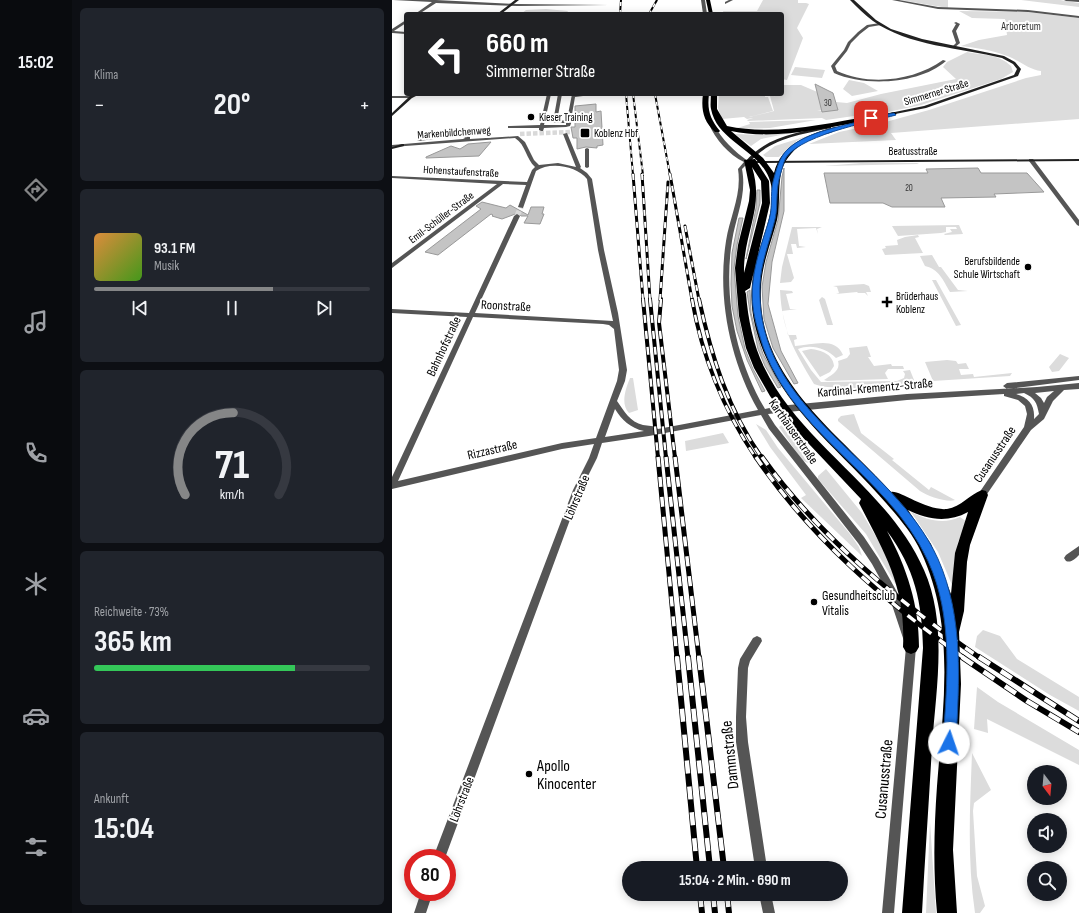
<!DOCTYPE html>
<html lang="de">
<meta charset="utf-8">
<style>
:root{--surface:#171b24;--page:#20242c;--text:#f1f3f6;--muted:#9ea1a6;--line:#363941;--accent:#858687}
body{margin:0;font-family:"Sofia Sans Condensed",sans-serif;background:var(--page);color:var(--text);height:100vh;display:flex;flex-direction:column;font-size:15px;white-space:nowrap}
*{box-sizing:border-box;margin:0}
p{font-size:13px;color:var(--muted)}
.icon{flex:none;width:22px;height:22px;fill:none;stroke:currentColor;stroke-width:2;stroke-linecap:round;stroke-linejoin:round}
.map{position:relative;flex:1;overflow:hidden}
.details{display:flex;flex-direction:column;gap:8px;padding:8px;background:#0d0f14;width:320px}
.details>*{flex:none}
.banner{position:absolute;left:12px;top:12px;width:380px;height:84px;border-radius:4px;box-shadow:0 2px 10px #0003;background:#202124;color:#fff;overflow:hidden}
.needle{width:26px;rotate:164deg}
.fabs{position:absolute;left:635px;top:765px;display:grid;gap:8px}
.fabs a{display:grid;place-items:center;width:40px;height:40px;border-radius:50%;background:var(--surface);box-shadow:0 2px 10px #0003;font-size:20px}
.speed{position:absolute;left:12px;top:849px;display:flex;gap:8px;font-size:20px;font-weight:700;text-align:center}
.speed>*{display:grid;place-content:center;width:52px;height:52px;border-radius:50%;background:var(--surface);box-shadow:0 2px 10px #0003;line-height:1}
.speed .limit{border:6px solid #d22;background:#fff;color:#111}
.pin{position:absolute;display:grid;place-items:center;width:34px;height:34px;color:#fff;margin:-17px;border-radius:8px;box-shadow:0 2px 6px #0006}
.me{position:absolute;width:44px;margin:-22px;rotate:4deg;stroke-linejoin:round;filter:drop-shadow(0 0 3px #0008)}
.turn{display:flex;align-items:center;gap:14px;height:84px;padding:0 16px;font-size:18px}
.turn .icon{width:52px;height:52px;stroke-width:2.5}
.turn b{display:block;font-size:28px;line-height:34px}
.big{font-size:30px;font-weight:700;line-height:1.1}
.details .tile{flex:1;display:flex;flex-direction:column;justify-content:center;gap:6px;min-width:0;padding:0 14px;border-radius:6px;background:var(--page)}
.details .dial{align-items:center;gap:0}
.dial svg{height:104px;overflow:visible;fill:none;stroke:var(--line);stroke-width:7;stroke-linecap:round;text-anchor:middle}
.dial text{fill:var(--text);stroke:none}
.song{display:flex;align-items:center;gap:12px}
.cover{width:48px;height:48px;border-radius:6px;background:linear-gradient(135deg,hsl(30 70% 55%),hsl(100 70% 35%))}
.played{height:4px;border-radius:2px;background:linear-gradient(90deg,var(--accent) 65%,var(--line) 65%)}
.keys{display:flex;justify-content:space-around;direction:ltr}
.heat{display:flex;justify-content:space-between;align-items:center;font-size:22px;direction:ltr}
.charge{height:6px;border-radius:3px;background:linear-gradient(90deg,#34c759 73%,var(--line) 0)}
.trip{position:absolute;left:230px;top:861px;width:226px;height:40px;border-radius:20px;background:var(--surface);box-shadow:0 2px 10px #0003;font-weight:700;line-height:40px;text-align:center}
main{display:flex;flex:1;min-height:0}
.tab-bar{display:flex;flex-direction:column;width:72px;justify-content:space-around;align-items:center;background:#090b0e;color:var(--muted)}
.tab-bar .icon{width:28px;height:28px}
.tab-bar .active{color:var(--accent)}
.tab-bar b{font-size:18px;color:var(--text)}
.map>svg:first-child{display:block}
.green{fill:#dcdcdc}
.building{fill:#c4c4c4;stroke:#999}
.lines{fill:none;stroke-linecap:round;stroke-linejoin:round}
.street-tunnel-far1{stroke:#d9d9d9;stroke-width:4.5;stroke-dasharray:4.5 2;stroke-linecap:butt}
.street-tunnel{stroke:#d9d9d9;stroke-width:5.5;stroke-dasharray:5.5 3;stroke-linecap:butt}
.street{fill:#555;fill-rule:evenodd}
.secondary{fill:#222;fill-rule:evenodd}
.highway{fill:#000;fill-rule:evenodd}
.rail-far4-casing{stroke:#000;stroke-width:2}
.rail-far3-casing{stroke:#000;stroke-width:3}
.rail-far2-casing{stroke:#000;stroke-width:4}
.rail-far1-casing{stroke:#000;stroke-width:5}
.rail-casing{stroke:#000;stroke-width:6}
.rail-far4{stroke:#fff;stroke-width:1.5;stroke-dasharray:4;stroke-linecap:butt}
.rail-far3{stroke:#fff;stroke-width:2;stroke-dasharray:6;stroke-linecap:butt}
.rail-far2{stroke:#fff;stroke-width:2.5;stroke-dasharray:8;stroke-linecap:butt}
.rail-far1{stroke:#fff;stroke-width:3.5;stroke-dasharray:10;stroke-linecap:butt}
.rail{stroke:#fff;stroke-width:4.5;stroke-dasharray:13;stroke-linecap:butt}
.route{fill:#1a73e8;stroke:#114b97}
.poi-dot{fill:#000;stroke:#fff;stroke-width:1.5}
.labels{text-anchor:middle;stroke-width:4;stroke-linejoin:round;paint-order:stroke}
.far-number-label{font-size:9px;fill:#313131}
.far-park-label{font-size:11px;fill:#333;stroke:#fff}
.far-street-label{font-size:11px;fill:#000;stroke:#fff}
.far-poi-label{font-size:11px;fill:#000;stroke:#fff;text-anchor:start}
.street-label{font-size:13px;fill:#000;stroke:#fff}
.poi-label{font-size:13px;fill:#000;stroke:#fff;text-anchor:start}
.near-street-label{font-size:16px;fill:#000;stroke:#fff}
.near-poi-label{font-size:16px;fill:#000;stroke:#fff;text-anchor:start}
</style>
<main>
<nav class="tab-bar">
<b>15:02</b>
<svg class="icon active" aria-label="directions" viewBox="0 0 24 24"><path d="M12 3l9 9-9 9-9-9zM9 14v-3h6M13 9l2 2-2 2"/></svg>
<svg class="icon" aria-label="music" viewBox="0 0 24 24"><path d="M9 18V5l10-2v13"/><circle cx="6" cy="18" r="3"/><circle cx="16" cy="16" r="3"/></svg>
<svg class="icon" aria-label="phone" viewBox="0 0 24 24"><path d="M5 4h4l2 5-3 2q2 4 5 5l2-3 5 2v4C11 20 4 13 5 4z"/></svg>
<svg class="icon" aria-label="climate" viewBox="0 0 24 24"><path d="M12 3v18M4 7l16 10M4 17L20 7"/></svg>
<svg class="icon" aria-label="car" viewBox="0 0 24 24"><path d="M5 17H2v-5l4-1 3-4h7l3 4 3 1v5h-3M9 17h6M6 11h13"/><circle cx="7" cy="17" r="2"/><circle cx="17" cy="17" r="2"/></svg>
<svg class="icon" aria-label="filters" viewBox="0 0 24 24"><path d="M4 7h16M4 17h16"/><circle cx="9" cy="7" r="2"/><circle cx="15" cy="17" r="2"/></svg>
</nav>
<section class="details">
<div class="tile"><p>Klima</p>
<div class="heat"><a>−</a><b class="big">20°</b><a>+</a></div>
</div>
<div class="tile">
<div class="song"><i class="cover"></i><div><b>93.1 FM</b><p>Musik</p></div></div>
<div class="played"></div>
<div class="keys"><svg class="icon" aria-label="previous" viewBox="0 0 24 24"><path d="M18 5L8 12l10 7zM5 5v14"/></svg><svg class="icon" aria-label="pause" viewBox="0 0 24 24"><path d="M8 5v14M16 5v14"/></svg><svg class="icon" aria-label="next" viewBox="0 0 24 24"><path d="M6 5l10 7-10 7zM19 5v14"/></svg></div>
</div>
<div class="tile dial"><svg viewBox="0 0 100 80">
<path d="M14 69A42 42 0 1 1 86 69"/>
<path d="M14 69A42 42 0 0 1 51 6" stroke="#858687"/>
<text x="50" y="56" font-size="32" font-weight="700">71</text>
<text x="50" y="72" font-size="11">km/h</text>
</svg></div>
<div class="tile"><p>Reichweite · 73%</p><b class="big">365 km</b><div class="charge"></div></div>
<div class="tile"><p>Ankunft</p><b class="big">15:04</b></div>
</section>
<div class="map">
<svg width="687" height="913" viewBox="0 0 687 913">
<rect width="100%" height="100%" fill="#fff"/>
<path class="green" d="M371,0H406V3H414L417,4L405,28L411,38L395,80L390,79V14H332L331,11H365Z
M508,0H556V8Z
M575,0H668L687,3V7L629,0Z
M154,9L176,11L174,14H129L134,10Z
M567,11L635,12L687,18V119L499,133L504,140L417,144L447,132L490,123L537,110L634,78L649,75V71C637,70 627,60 615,56C601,50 584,48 569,46L587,40L615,35L613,19L580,18Z
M575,52C590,55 607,54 619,66L621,72L609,79L529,105L486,114L483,113L434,120L430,118L356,121L355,120L361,118L355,119L352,117L330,119L326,108L327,94H373V97H376L381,111L357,117L382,111L378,96L375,94H382V97L383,94H390V85H409L430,94V110L425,111L446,110L444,102L455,103L489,94L564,79L551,67L555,62Z
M403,67L433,70L430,78L399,75Z
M457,80L472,83L486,91L460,96L451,89Z
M424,120L378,128L342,129L358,124L357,122Z
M428,132L406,140L387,157H374L371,155L383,146Z
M399,133L369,139L359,146L343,134L370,135Z
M469,163H525L527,164L432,166Z
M567,225L571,234L553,235L552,234L560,232L558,229H565L564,227H554V232L549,233L506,236L500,226Z
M400,227H430L425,229L426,234L424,228L405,229L407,246L414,247L405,248L404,244H399L401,254H395L402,278L399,282L388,283L390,267Z
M526,235L527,237L523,238L531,253L493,255L490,249L494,248L493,246L506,245L505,240L513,237Z
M540,255L547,267H549L566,290L576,291L558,292C551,280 547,269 533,266L528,256Z
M540,280H544L569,325L564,326Z
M472,284L477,286L479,292H474L476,296L473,293H466L465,292L444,294L447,293L445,287L441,286Z
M388,290L400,291L401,293L394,294L398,309H405L390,311L396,335H404L405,339L402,340L403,346C421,345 443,336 451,355L444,358C434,348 419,344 406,349L419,370L429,382L505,381L512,378L513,374L511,371L518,370L522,380L521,384C502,388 438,391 422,384C402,350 390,331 388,290Z
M430,297L433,299L441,325H435L427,300Z
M475,346L479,357H476L482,366L499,364L500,366H511L512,369H496L493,373L496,379L435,381L432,380C439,375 449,371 446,361L455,358L458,354L457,348Z
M419,349C429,350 441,354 442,366L438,372L428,377L410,351Z
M668,354L677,358L667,371L660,372L657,367Z
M555,360L564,361L566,364L574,363L577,369H567L569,375L581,374L582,377L620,373L618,376L541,381L533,362Z
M238,378H241L246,410L237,413C228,404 234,388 238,378Z
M462,414L469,433L502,459L500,460L537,490L539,487L563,500C556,503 535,496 528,491L446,421V419L449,416Z
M364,424L374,430L386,448L458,534L467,547L470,556L409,498L414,495L378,447Z
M391,424L426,460C420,464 416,464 410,460L387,427Z
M331,433L337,443L294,451L293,441Z
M434,469L470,513L493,552L507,590L474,534L426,479V476Z
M519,512C535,520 551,525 568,517L575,522L566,542L560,585L546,552Z
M591,630L608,636L625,659L687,697V711L658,695L583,647L585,636Z
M585,687L606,702L687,750V765L595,719L596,733L582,729Z
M580,753L599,790L582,803L581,811L585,876L593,906L588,913H583C575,860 578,806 580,753Z
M538,822L544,913H534Z"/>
<path class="building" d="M423,84L441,93L446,110L430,112Z
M204,104V112L209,111L211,145L205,146V148L194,147L185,149V138H181L179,127H183V106Z
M99,142L87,156L34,158V157L59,146L68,149L76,144Z
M392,168V211L380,262L376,304L389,351L406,383L402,384L381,348L372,319L370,287L374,262L386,220L390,177Z
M586,168L589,173H635L652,192L602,194L604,197L549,198L553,207H500L491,203H438L432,173H536L534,169Z
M365,190H368V203L354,259L364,208Z
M90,202L114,208L118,205L136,215L139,207H152L150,214H152L148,224L132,223L136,216H129L126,213L110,219L100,216L101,215L99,214L46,255L33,252L89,209L84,206Z
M347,218H351L345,245L342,268L346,316L353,349L361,369L373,391L370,392L355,360L345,331L340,306L339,284L340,253Z
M358,290L359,313L364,333L371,354L389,387L386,388L373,366L366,349L358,312L355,292Z"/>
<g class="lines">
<path class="street-tunnel-far1" d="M128,134L179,132"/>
<path class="street-tunnel" d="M125,216L129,207"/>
<path class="street" d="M1,0H44L125,4L216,5L125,6L44,3L27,14H23L40,2Z
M309,0H313L315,14H311Z
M337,0H341L333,4V2Z
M500,0H507L546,7L636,10L687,16V18L636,12L546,9Z
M672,0H687V2L674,1Z
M14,20V23L2,31L14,32V34L0,33V29Z
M564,22L568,24L564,31L568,43L562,48L560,47L564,43L560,31L564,24L562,23Z
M488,23L489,25L477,27L468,34L459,43L455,51L443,66L445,71C477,86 522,81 551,60L554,61C528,84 473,87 442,73L439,66L452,50L456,42L466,32L475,25Z
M155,94H159L152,125H174V123H163L161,122L166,94H170L165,121L175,120L180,94H191V96L183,97L179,120L180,121L178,126L174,127L152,128L151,131H149L147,130V128H116V126H118L148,125Z
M0,96H19L21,97L19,98H0Z
M319,123H321C330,140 342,151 357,162L350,169C355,195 344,216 340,241C331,297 344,360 373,409L386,406L515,394L645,387L687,383V389L672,390L661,401L652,419L639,430L593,497H587L586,495L587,493L632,427L635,414L633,406L626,400L612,396V394L515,400L376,414L383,425L472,537L486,558L505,592L524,647L502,913H490L514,647L496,593L480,564L466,543L377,429L369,415L257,436L210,443L205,458L189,490L53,858H41L181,490L197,458L202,444L170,449L0,489V477L75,317L0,313V309L77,313L122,216L125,214L128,216L83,313L221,321L206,250L195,179C185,166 158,161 144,171L131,208L126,207L134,185L111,184L0,268V263L105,184L0,178V176L135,182L140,170L143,167C134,159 134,145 123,138L0,147V145L71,139L73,138L71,135L27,141L25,140L27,139L72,133L78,137V139L126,136L133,142L142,160L147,165L166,163L184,167L171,134L175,133L189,167L188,168L195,173L200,179L212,250L226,313L235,370L233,381L225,401C232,411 238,422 251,425C256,426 262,425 266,429L366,410C338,360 325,298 334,241C338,216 350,195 346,169L352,162C337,155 323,139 317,124ZM81,317L211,324L217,325L222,329L227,370L225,381L204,438L170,443L6,481ZM662,391L655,397L652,403L649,398L643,393ZM632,393C643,398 645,403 647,414L642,419C643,405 637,398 624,394ZM223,409C230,420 238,428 252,431L213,437Z
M195,148L197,149V167L195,168L193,167V149Z
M637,159H641L687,220V226L685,225L637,161Z
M687,376V380L615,389L611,386L615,383Z
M687,546V555C683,559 679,563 674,561L672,558L674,555Z
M365,636L369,638L370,641L358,661L356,668L354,717L356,742L375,868H363L344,742V717L346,668L348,659L361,638Z
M29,892H41L34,913H22Z
M367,894H379L383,913H371Z"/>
<path class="secondary" d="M123,0H127L109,14H105Z
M458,0H462L484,20L499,29L530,39L612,56L623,62L629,69L626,76L534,108L493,116V114L532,106L622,75L625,69L621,64L610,58C569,48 516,46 481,21C473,15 465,7 458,0Z
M23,94H28L20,98L0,116V113L18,96Z
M437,126L439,127V128C411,134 379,138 359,161L687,159V161L355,163L353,162C373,137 407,132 437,126Z
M10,144H12V146L0,149V147Z"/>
<path class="highway" d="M314,0H318L321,14H317Z
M311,94H317C315,110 318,119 328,131L327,132H323C311,121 309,109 311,94Z
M319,94H325V109L335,126C382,136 432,124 479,116L482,117L502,112L505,114L472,124L469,122C427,129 382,140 339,131L371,158L382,173C389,144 417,134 443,127L446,129C442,132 435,134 430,135C418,139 407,144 399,154C382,172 390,198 385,220C379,243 370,264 369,287C364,378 446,432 499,492C508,490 534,511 555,509C569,507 578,494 590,490L594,491L596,495L578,545L575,562L572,611L567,632L569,684L561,850L565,913H545C541,870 542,828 545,786C551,707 564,627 529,552C521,534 507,518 494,503C452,454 398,415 372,353C361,326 356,300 362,271L358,288L353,291L354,294C356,319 361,344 372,367C410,446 496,488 532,570C556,624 544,689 540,746C537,801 533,857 530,913H510L531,648C530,602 523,569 495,531C515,568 527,605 527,647L524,652L519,654L514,652L511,647C514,587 493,554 467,503L469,499L399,425L378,396L362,368L354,348L347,316L343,268L346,245L357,201L358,190L352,160L363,159L377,181L378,203L365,259C370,237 381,216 380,193C379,151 326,146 319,109C318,105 319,99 319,94ZM360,167L369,181L370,203L352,273C351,233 373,208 360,167ZM516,510C536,520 556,523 576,512L563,553L559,594L539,544Z"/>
<g class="rail-far4-casing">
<path id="rail-far4" d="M228,14L229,0
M257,14L265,0
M234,94L241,175
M241,94L251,175
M263,94L278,175"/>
</g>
<g class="rail-far3-casing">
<path id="rail-far3" d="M241,174L251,300
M250,174L258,300
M278,174L300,300
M293,226L307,300
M268,300L276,182"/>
</g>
<g class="rail-far2-casing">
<path id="rail-far2" d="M251,299L266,458
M258,299L274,458
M269,299L267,323L283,458
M300,299C310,357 331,409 364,458
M307,299C319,355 336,410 370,458"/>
</g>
<g class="rail-far1-casing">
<path id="rail-far1" d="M266,457L285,658
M274,457L296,658
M283,457L307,658
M364,457C419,538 493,601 572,658
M370,457C427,537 507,602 588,658"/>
</g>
<g class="rail-casing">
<path id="rail" d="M285,657L305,868
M296,657L318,868
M307,657L332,868
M570,657L635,701L687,732
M587,657L687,721
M308,894L310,913
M321,894L323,913
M335,894L337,913"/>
</g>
<use href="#rail-far4" class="rail-far4"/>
<use href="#rail-far3" class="rail-far3"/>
<use href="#rail-far2" class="rail-far2"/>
<use href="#rail-far1" class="rail-far1"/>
<use href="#rail" class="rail"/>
</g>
<path class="route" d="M502,113L504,115C478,122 401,136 392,162C390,169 387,178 386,185C384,198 386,210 382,223C377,243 369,263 368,284C362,412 500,457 546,559C572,618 567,681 564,743L562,747L557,749L553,747L551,743C555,683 562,617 536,561C495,471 391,431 366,330C361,314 359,298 361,282C363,261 371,240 377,220C381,207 378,195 381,182C384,171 387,157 396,149C415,131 453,126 477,119V117Z"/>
<g class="poi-dot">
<circle cx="139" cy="117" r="4"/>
<rect x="188" y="128" width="10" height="10" rx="2"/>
<circle cx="636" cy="267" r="4"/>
<path d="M493 296h4v4h4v4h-4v4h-4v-4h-4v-4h4z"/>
<circle cx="422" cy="602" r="4"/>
<circle cx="137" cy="774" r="4"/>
</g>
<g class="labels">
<g class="far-number-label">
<text x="436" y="106">30</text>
<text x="517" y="191">20</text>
</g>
<g class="far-park-label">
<text x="629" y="30">Arboretum</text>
</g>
<g class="far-street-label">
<text transform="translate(544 92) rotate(-17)" y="4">Simmerner Straße</text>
<text transform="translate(62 132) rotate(-4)" y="4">Markenbildchenweg</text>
<text x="521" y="155">Beatusstraße</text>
<text transform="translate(69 171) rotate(3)" y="4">Hohenstaufenstraße</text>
<text transform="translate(49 217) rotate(-37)" y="4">Emil-Schüller-Straße</text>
</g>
<g class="far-poi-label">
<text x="147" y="121">Kieser Training</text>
<text x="202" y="137">Koblenz Hbf</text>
<text x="628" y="265" text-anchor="end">Berufsbildende<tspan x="628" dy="13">Schule Wirtschaft</tspan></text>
<text x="504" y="300">Brüderhaus<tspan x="504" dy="13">Koblenz</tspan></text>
</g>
<g class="street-label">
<text transform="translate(114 305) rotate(3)" y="5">Roonstraße</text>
<text transform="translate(51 346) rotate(-65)" y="5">Bahnhofstraße</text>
<text transform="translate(483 387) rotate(-5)" y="5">Kardinal-Krementz-Straße</text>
<text transform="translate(402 431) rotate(55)" y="5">Karthäuserstraße</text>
<text transform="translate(100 449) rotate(-13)" y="5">Rizzastraße</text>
<text transform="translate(602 454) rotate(-56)" y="5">Cusanusstraße</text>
<text transform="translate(184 497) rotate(-67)" y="5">Löhrstraße</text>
<text transform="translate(69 799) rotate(-69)" y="5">Löhrstraße</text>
</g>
<g class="poi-label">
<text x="430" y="600">Gesundheitsclub<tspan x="430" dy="15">Vitalis</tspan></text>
</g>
<g class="near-street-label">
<text transform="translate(337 755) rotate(-96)" y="6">Dammstraße</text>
<text transform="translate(491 779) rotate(-85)" y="6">Cusanusstraße</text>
</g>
<g class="near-poi-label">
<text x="145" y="771">Apollo<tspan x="145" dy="18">Kinocenter</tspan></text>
</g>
</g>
</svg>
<div class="fabs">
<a><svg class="needle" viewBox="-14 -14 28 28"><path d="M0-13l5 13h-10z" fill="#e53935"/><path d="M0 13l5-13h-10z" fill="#9ea1a6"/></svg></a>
<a><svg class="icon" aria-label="sound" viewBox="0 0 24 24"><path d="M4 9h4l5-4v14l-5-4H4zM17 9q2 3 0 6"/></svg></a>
<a><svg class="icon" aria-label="search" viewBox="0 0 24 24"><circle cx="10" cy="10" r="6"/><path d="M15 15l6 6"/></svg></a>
</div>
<div class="speed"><div class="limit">80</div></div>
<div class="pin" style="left:479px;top:118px;background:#d93025"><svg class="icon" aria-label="arrive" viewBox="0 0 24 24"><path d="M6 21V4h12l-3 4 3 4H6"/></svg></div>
<svg class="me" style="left:557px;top:743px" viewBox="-20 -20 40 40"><circle r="19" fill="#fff"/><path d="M0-13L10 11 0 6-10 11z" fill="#1a73e8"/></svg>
<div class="trip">15:04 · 2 Min. · 690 m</div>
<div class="banner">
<div class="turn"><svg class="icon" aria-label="left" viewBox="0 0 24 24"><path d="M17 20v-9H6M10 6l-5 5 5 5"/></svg><div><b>660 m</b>Simmerner Straße</div></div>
</div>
</div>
</main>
